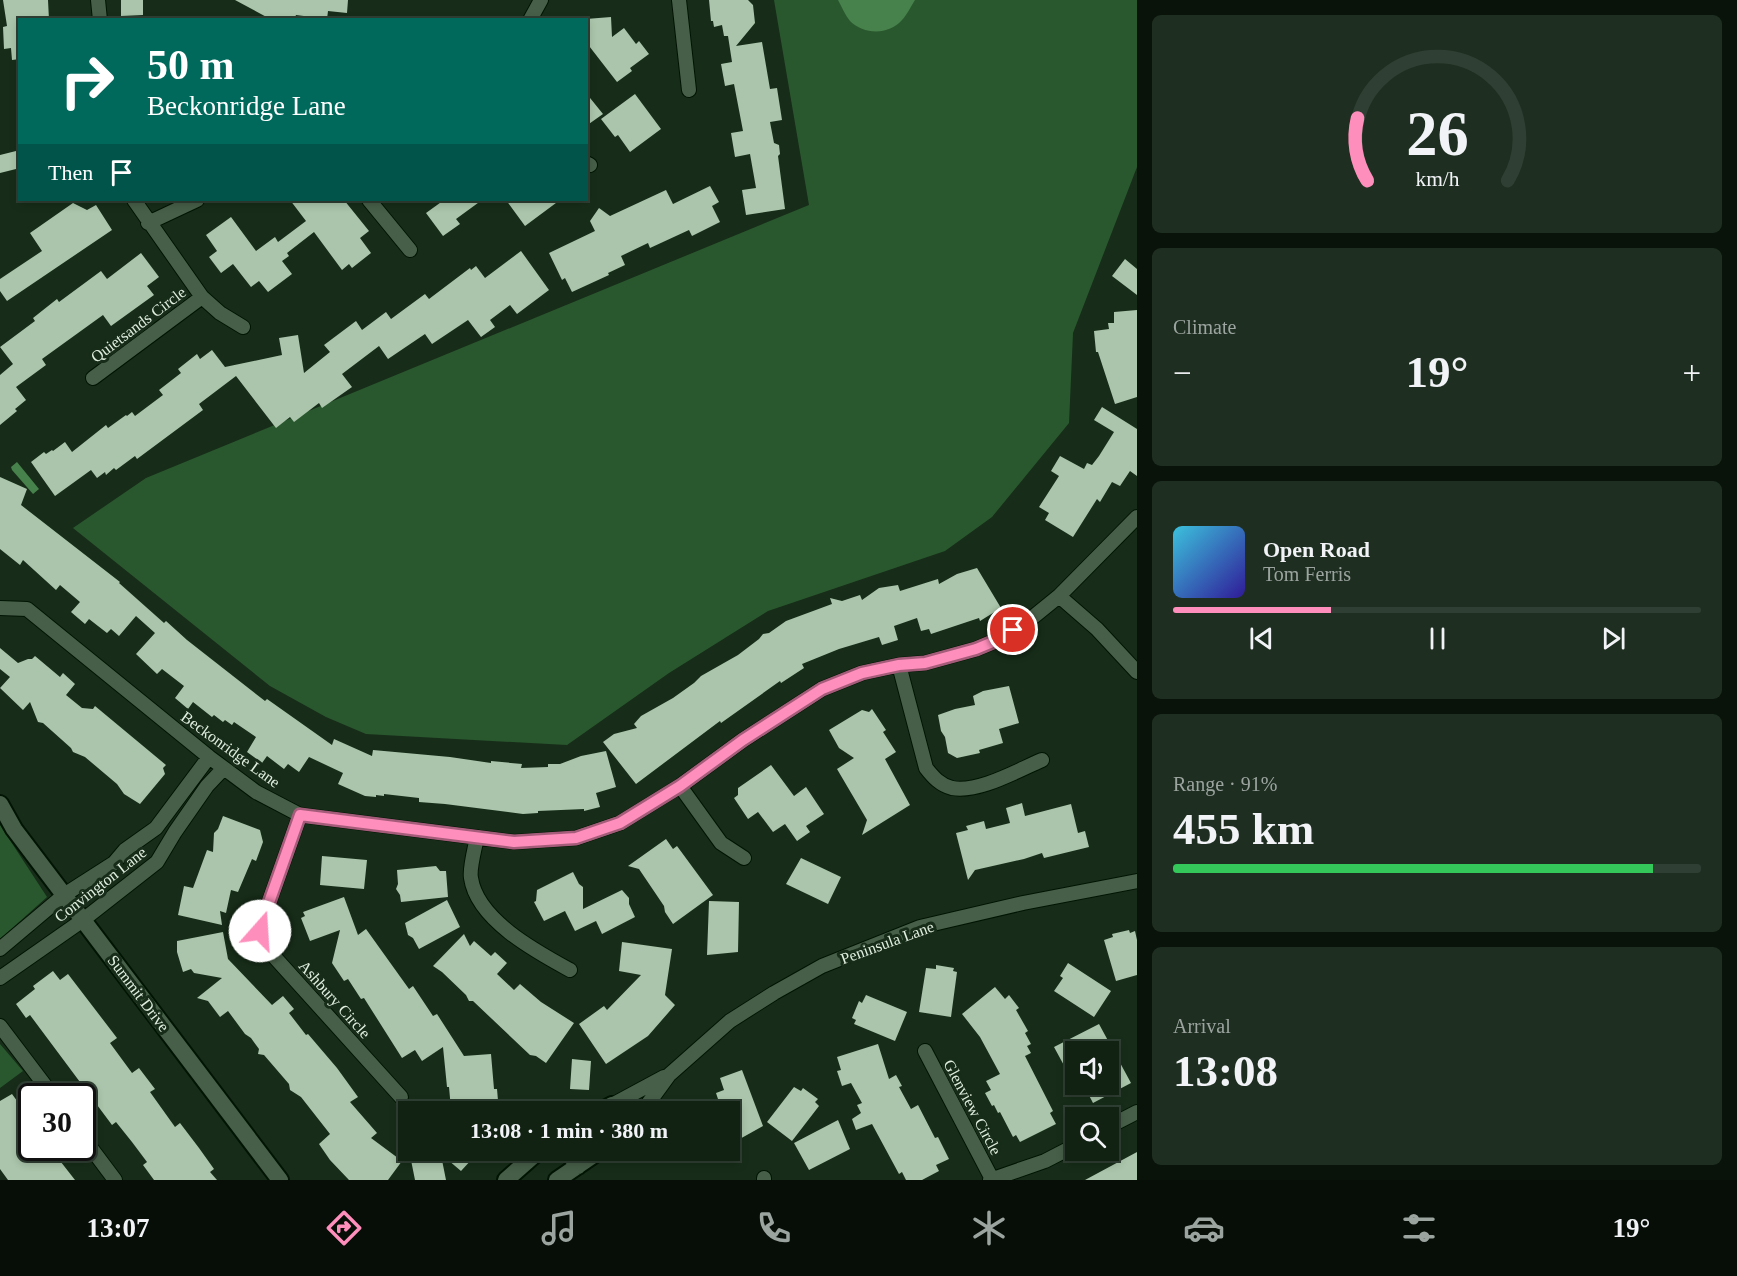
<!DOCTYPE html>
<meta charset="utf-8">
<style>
:root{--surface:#112213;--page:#1e2f21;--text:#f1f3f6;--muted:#9ca4a0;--line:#303f33;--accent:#fe8ebb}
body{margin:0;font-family:"Times New Roman",serif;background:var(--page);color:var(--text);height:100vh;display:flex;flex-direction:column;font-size:22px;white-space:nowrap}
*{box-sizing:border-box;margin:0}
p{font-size:20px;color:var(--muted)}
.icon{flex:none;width:33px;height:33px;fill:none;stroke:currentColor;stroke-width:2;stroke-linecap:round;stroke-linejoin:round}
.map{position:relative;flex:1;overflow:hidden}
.side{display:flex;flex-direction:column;gap:15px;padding:15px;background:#09130a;width:600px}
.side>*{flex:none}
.banner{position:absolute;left:18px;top:18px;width:570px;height:183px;border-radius:0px;box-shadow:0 3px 9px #0003,0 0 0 2px var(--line);background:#00695c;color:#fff;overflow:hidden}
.tools{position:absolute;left:1065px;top:1041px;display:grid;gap:12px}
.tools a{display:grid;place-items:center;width:54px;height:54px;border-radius:0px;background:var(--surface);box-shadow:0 3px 9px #0003,0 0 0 2px var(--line);font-size:30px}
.speed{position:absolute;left:18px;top:1083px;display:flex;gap:12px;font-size:30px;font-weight:700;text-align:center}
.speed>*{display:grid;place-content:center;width:78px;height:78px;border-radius:50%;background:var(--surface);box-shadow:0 3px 9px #0003,0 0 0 2px var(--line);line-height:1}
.speed .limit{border:3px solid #111;border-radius:9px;background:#fff;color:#111}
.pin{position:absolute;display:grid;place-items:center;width:51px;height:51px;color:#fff;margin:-26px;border:3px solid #fff;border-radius:50%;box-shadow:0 2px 6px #0007}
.me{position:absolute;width:66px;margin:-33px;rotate:19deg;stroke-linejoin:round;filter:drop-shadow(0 0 4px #0008)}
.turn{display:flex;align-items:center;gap:21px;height:126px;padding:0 30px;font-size:27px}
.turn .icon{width:78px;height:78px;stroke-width:2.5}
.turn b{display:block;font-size:42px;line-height:51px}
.then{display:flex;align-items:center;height:57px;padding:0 30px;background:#0003;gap:12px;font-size:22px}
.big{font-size:45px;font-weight:600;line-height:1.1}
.side .widget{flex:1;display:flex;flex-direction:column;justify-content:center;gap:9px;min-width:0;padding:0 21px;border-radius:9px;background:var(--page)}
.side .dial{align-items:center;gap:0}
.dial svg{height:156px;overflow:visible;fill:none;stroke:var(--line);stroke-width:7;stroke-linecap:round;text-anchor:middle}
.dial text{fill:var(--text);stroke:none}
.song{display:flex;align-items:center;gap:18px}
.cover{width:72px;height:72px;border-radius:9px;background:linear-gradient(135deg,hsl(190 70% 55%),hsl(250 70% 35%))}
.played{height:6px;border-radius:3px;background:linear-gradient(90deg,var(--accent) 30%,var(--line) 30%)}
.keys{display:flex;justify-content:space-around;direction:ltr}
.heat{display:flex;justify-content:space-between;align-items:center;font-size:33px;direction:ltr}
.charge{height:9px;border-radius:4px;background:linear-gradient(90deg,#34c759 91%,var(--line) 0)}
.trip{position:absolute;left:398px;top:1101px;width:342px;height:60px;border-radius:0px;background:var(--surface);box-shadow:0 3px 9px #0003,0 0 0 2px var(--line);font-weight:600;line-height:60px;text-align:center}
.tabs{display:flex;height:96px;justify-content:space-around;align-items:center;background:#070e08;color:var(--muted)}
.tabs .icon{width:42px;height:42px}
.tabs .selected{color:var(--accent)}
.tabs b{font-size:27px;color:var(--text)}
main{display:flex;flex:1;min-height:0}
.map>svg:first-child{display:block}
.green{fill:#2a582e}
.water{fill:#47814b}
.building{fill:#aac5ab}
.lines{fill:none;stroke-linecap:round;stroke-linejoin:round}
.minor-casing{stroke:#021504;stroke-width:16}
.tertiary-casing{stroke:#021504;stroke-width:20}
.minor{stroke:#475f48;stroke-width:14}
.tertiary{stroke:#475f48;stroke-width:16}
.route-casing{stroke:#a55c7a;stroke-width:15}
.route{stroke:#fe8ebb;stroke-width:10}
.labels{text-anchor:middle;stroke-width:6;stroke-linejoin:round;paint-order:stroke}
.street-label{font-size:16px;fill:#e0eee0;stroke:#172d19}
</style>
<main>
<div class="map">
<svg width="1137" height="1180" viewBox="0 0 1137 1180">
<rect width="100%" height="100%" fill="#172d19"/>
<path class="green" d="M774,0H1137V167L1073,333L1069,423L992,517L945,551L768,611L669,673L567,745L366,734L326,717L270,686L73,528L146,478L809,205Z
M0,825L47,897L0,939Z
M0,1044L23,1071L0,1088Z"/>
<path class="water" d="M838,0H915C911,6 907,15 902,20C889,35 864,35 850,21C845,15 842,7 838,0Z
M17,462L39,489L33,494L12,470L11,467Z"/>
<path class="building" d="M3,0H48L49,20H20V59L12,60L11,48L4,49L3,27L7,26Z
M121,0H143V15L121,16Z
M235,0H348L347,13L328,11L327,19L296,15L294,20H272Z
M709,0H748L753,5L755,23L736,46L762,42L770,89L777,88L782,120L770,122L774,143L779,145L780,154L778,156L785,209L746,215L742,190L756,188L750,154L735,157L731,133L743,131L734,84L725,86L721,64L732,62L728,36H724L722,25L714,27L713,21H711Z
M611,17L612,37L624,28L636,44L639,41L649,54L630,68L632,71L617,82L586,42V19Z
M586,93L603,114L586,126Z
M635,94L661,129L630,152L618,135L615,137L601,119Z
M20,150V168L0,173V155Z
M710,186L719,202L712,206L720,222L692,236L689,230L650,248L648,243L621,256L625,265L608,273L609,275L572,292L565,278L562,280L549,253L595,231L590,221L599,208L610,216L666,190L673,204Z
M290,200H344L369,231L360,238L371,253L352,268L349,264L342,270L314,232L287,253L289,256L282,261L292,274L268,292L259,281L251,287L233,264L221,273L209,257L217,251L206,235L231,217L256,251L275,237L278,242L306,221Z
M444,200H482L456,219L460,224L443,236L426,213Z
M506,200H560L525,226Z
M73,203L87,210L96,205L112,230L7,301L0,291V279L42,251L30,233Z
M521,251L549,290L517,314L510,305L490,320L495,327L481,337L468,320L432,344L425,334L388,359L379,346L342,374L352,387L322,408L319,403L294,422L290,417L276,428L236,376L199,404L203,410L137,459L135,456L116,470L114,468L106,475L105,472L97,478L91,470L55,496L31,462L44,452L46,454L52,450L53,451L65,442L72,452L106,425L108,428L126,415L127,416L132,412L135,416L163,395L159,390L181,373L178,369L197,354L200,359L212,350L225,367L282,355L279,338L298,335L304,373L330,352L324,345L356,321L362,330L386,312L391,319L425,294L429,299L470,268L471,270L476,266L485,278Z
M141,253L159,277L147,286L154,295L111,326L103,315L42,359L46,365L16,387L26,400L15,409L17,411L0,425V375L13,364L0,347L35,321L33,318L57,299L59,302L101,271L107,279Z
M1125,259L1137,269V295L1112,276Z
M1137,310V397L1115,404L1098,352H1096L1094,331L1109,329L1108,323H1114V312Z
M1102,407L1137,429V476L1130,471L1120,486L1112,482L1100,502L1097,499L1073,537L1045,520L1049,513L1039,507L1059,476L1051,471L1060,456L1084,469L1087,463L1092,465L1099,456L1114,432L1094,420Z
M0,477L27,489L21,505L120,582L119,583L164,623L166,621L187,640L265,701L267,699L332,745L334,739L372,756L373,750L450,757L491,763V761L522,764L521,768L548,767V764H560L581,756L606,751L616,787L596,793L600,807L584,811V809L538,811V813L523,814L445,804L419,802V798L384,794V796L376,795V797L365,796L338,784L343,773L309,757L299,772L288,764L284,769L267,756L262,763L247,752L256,737L234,722L232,725L225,720L223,722L214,715L212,717L193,702L188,709L175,698L184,686L162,669L157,674L136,654L155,633L136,616L119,636L111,629L107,633L89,619L85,624L71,612L80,602L60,585L56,590L23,560L20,565L0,549Z
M977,568L1001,608L980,621L979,618L931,634L929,629L921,631L917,618L894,626L898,640L882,645L879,637L839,649L802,664L804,668L781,683L780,681L721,723L720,721L636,784L603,742L614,734L637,728L634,724L641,716L673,698L694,683L701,676L738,655L759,639L763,634L769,633L786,621L832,604L830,598L842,601L860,595L862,600L879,588L898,585L900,591L938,579L939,584L957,574Z
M0,648L18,663L28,659H32L35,656L60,677L63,673L75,684L66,695L82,708L93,709L95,706L166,765L163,768L165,774L140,804L124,794L117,784L85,757L73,752L71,748L43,723L38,722L30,702L23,710L0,688L10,677L0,669Z
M1009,686L1019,723L999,729L1003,743L979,750L980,753L957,758L948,753L945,737L941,731L938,715L955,709L975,705L973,696L983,691Z
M872,709L886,730L883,732L896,752L885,759L910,805L862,835L867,820L837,769L854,758L839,748L829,730L862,710L869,712Z
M771,765L794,796L806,787L824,814L806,826L810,832L797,841L785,824L773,832L758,812L748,819L734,798L738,795V788Z
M1022,803L1025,816L1071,804L1078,833L1085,831L1089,847L1044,858L1042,853L1024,859L975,870L968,880L956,833L968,830L966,826L984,821L986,829L1010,823L1006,808Z
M223,816L260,830L263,842L256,861L252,859L238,892L231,890L226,913L220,911L222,925L178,915L184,886L193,888L207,850L213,852L214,833L218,829Z
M666,839L673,849L677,846L713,895L673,924L665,912L664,906L639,869L628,866Z
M322,856L367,860L364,889L320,885Z
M801,858L841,877L828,904L786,884Z
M436,866L440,871H446L448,897L401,902L400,895L396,889L398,884L397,870Z
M573,872L579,884L583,887V909L622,890L629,898V904L635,917L602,934L596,921L575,931L565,911L544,921L534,902L536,901L537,890Z
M344,897L358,935L366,929L409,989L413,986L433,1016L437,1014L464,1056L491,1054L494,1089H497L499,1112H461V1109H451L449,1087H447L443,1047L422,1061L415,1050L402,1058L364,998L361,999L348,979L344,981L332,963L340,930L310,941L301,918L305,916L303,912Z
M447,900L460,927L419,949L413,938L408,935L405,923Z
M709,901L739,902L738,952L707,955Z
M1129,930L1130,933L1135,931L1137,940V975L1116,981L1104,940L1113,937L1112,934Z
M223,932L228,959L272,1005L283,996L294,1009L289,1013L306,1035L308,1034L337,1068L358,1097L350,1102L377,1133L371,1138L402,1161L388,1180H349L330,1160L319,1144L330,1134L301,1097L290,1090L289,1084L264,1055L258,1054L259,1049L251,1038L245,1034L228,1011L220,1017L208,1001L197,998L222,978L194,973L191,969L183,972L177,952V941Z
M464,934L470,946L474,941L491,956L495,952L507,963L497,974L514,990L520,984L541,1002L574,1023L546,1063L536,1056L530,1055L473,1001H469L466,995L442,972L433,966Z
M622,942L672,949L665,995L675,1005L648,1036L606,1064L579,1024L604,1006L607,1010L641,975L619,971Z
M1068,963L1111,991L1094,1017L1054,991L1063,978L1060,976Z
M936,965L954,968L953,971L957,972L951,1017L919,1012L926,968L936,969Z
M53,971L60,980L68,974L117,1038L110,1043L132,1073L139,1068L155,1089L150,1092L175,1127L180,1123L199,1148L214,1169L210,1172L217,1180H154L143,1165L147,1162L132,1142L116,1122L112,1125L30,1015L26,1018L16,1004L35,989L33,986Z
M995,987L1005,999L1009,995L1019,1008L1016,1010L1028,1031L1025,1033L1031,1044L1027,1046L1031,1053L1025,1056L1053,1111L1050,1113L1056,1124L1020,1142L1016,1135L1013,1137L1000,1112L998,1113L994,1105L992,1106L985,1093L991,1090L986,1081L1000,1074L980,1037L962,1014Z
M866,995L907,1012L895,1041L854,1024L856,1020L852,1018L859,1001L862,1003Z
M1099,1024L1131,1083L1093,1103L1083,1084H1108V1052H1076V1066L1067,1071L1054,1047Z
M878,1044L889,1079L896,1075L902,1086L899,1087L911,1109L918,1105L935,1138L938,1137L949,1159L936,1165L939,1171L922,1180H906L902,1172L899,1174L872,1124L856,1130L852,1119L861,1113L857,1105L862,1103L851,1083L842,1086L837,1071L841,1070L837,1057Z
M572,1059L591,1061L589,1090L570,1089Z
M742,1070L763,1126L729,1145V1112H697L718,1099L716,1093L724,1090L720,1078Z
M794,1087L801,1091L803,1088L818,1099L815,1102L819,1106L792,1141L767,1122Z
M12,1094L23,1109L20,1111L32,1126V1148H50L75,1180H8L0,1169V1101Z
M838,1120L850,1149L809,1170L794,1143Z
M409,1150H440L446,1180H415Z
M457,1150H465L473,1158L461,1171L448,1160Z
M1137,1152V1180H1085Z"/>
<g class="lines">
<g class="minor-casing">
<path id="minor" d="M98,0L100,20
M679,0L689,90
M530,20L541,0
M586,163L590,165
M134,200L202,297L220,313L243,327
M369,200L410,250
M148,223L197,200
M93,378L202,297
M1059,596L1097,629L1137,672
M0,608L27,609L209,757L256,792L300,815L514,842L576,838L620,823L680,786L743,740L822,689L862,673L899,665L925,663L976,649L1000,639L1027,622L1059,596L1137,517
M899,665L926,768C933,777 940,785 952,788C979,793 1018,770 1042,760
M680,786L721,843L744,858
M300,815L267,908C257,928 259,934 270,952L401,1097
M477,837C475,848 469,869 471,878C477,920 537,952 570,970
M0,949L64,895L114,863L125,850L156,828L209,757
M0,978L83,920L157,862L175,832L207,786L224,768
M0,1026L53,1096
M925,1051L992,1179
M612,1105L664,1077
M642,1112L669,1075L730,1021L774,993L822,966L920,927L1023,903L1137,881
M1108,1127L1137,1112
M82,1136L115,1180
M764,1178V1180
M990,1180L1045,1161L1076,1145"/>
</g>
<g class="tertiary-casing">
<path id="tertiary" d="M0,804L14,829L280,1180
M599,1112L612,1105
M566,1150L578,1166
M506,1180L540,1150
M557,1180L601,1150"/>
</g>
<use href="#minor" class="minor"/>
<use href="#tertiary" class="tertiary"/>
</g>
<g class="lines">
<g class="route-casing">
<path id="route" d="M260,931V921L267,908L300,815L514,842L576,838L620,823L680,786L743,740L822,689L862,673L899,665L925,663L976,649L1000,639L1013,630"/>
</g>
<use href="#route" class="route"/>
</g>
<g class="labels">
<g class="street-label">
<text transform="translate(138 324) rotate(-37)" y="6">Quietsands Circle</text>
<text transform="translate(231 749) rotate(36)" y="6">Beckonridge Lane</text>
<text transform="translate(100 884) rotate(-38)" y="6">Convington Lane</text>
<text transform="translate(887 942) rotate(-20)" y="6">Peninsula Lane</text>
<text transform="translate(139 993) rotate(53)" y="6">Summit Drive</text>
<text transform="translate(335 999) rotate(48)" y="6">Ashbury Circle</text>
<text transform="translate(973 1107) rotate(62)" y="6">Glenview Circle</text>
</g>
</g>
</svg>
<div class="tools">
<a><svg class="icon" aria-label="sound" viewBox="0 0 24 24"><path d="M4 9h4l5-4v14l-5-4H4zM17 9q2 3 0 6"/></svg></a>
<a><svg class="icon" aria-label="search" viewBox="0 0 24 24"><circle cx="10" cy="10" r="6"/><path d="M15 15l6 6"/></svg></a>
</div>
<div class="speed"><div class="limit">30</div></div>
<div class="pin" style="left:1013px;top:630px;background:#d93025"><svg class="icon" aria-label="arrive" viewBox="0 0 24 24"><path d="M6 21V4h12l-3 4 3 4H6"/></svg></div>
<svg class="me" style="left:260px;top:931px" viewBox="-20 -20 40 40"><circle r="19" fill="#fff"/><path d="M0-13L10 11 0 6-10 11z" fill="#fe8ebb"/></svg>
<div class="trip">13:08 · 1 min · 380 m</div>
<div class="banner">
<div class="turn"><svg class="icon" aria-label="right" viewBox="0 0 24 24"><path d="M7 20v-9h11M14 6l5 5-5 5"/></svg><div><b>50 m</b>Beckonridge Lane</div></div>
<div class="then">Then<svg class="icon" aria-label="arrive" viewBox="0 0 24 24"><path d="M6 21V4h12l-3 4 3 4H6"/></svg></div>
</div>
</div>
<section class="side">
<div class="widget dial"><svg viewBox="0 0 100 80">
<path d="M14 69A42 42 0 1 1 86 69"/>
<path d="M14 69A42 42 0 0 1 9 37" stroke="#fe8ebb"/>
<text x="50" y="56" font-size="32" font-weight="700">26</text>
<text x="50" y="72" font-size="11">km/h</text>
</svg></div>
<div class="widget"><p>Climate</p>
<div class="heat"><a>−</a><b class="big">19°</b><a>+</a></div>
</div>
<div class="widget">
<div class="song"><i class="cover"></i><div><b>Open Road</b><p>Tom Ferris</p></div></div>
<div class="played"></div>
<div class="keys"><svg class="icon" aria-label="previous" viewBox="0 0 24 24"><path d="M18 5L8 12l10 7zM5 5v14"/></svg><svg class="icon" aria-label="pause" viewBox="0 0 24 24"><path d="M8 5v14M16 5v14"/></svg><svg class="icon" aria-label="next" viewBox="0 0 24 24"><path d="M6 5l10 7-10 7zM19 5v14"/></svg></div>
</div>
<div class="widget"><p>Range · 91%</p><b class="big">455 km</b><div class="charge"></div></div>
<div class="widget"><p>Arrival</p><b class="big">13:08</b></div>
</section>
</main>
<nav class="tabs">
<b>13:07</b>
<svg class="icon selected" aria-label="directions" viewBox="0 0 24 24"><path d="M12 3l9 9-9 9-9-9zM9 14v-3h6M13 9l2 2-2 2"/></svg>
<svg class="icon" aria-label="music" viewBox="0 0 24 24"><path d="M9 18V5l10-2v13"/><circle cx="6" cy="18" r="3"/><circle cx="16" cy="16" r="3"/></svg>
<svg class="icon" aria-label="phone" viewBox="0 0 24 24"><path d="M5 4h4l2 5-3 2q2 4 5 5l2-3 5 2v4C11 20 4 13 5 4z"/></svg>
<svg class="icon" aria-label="climate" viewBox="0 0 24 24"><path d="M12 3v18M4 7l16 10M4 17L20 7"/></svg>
<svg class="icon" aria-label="car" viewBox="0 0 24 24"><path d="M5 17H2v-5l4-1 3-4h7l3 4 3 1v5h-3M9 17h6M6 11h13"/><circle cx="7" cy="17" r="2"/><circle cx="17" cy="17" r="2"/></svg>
<svg class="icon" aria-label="filters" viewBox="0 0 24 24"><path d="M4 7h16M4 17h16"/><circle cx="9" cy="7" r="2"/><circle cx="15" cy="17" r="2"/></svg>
<b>19°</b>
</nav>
